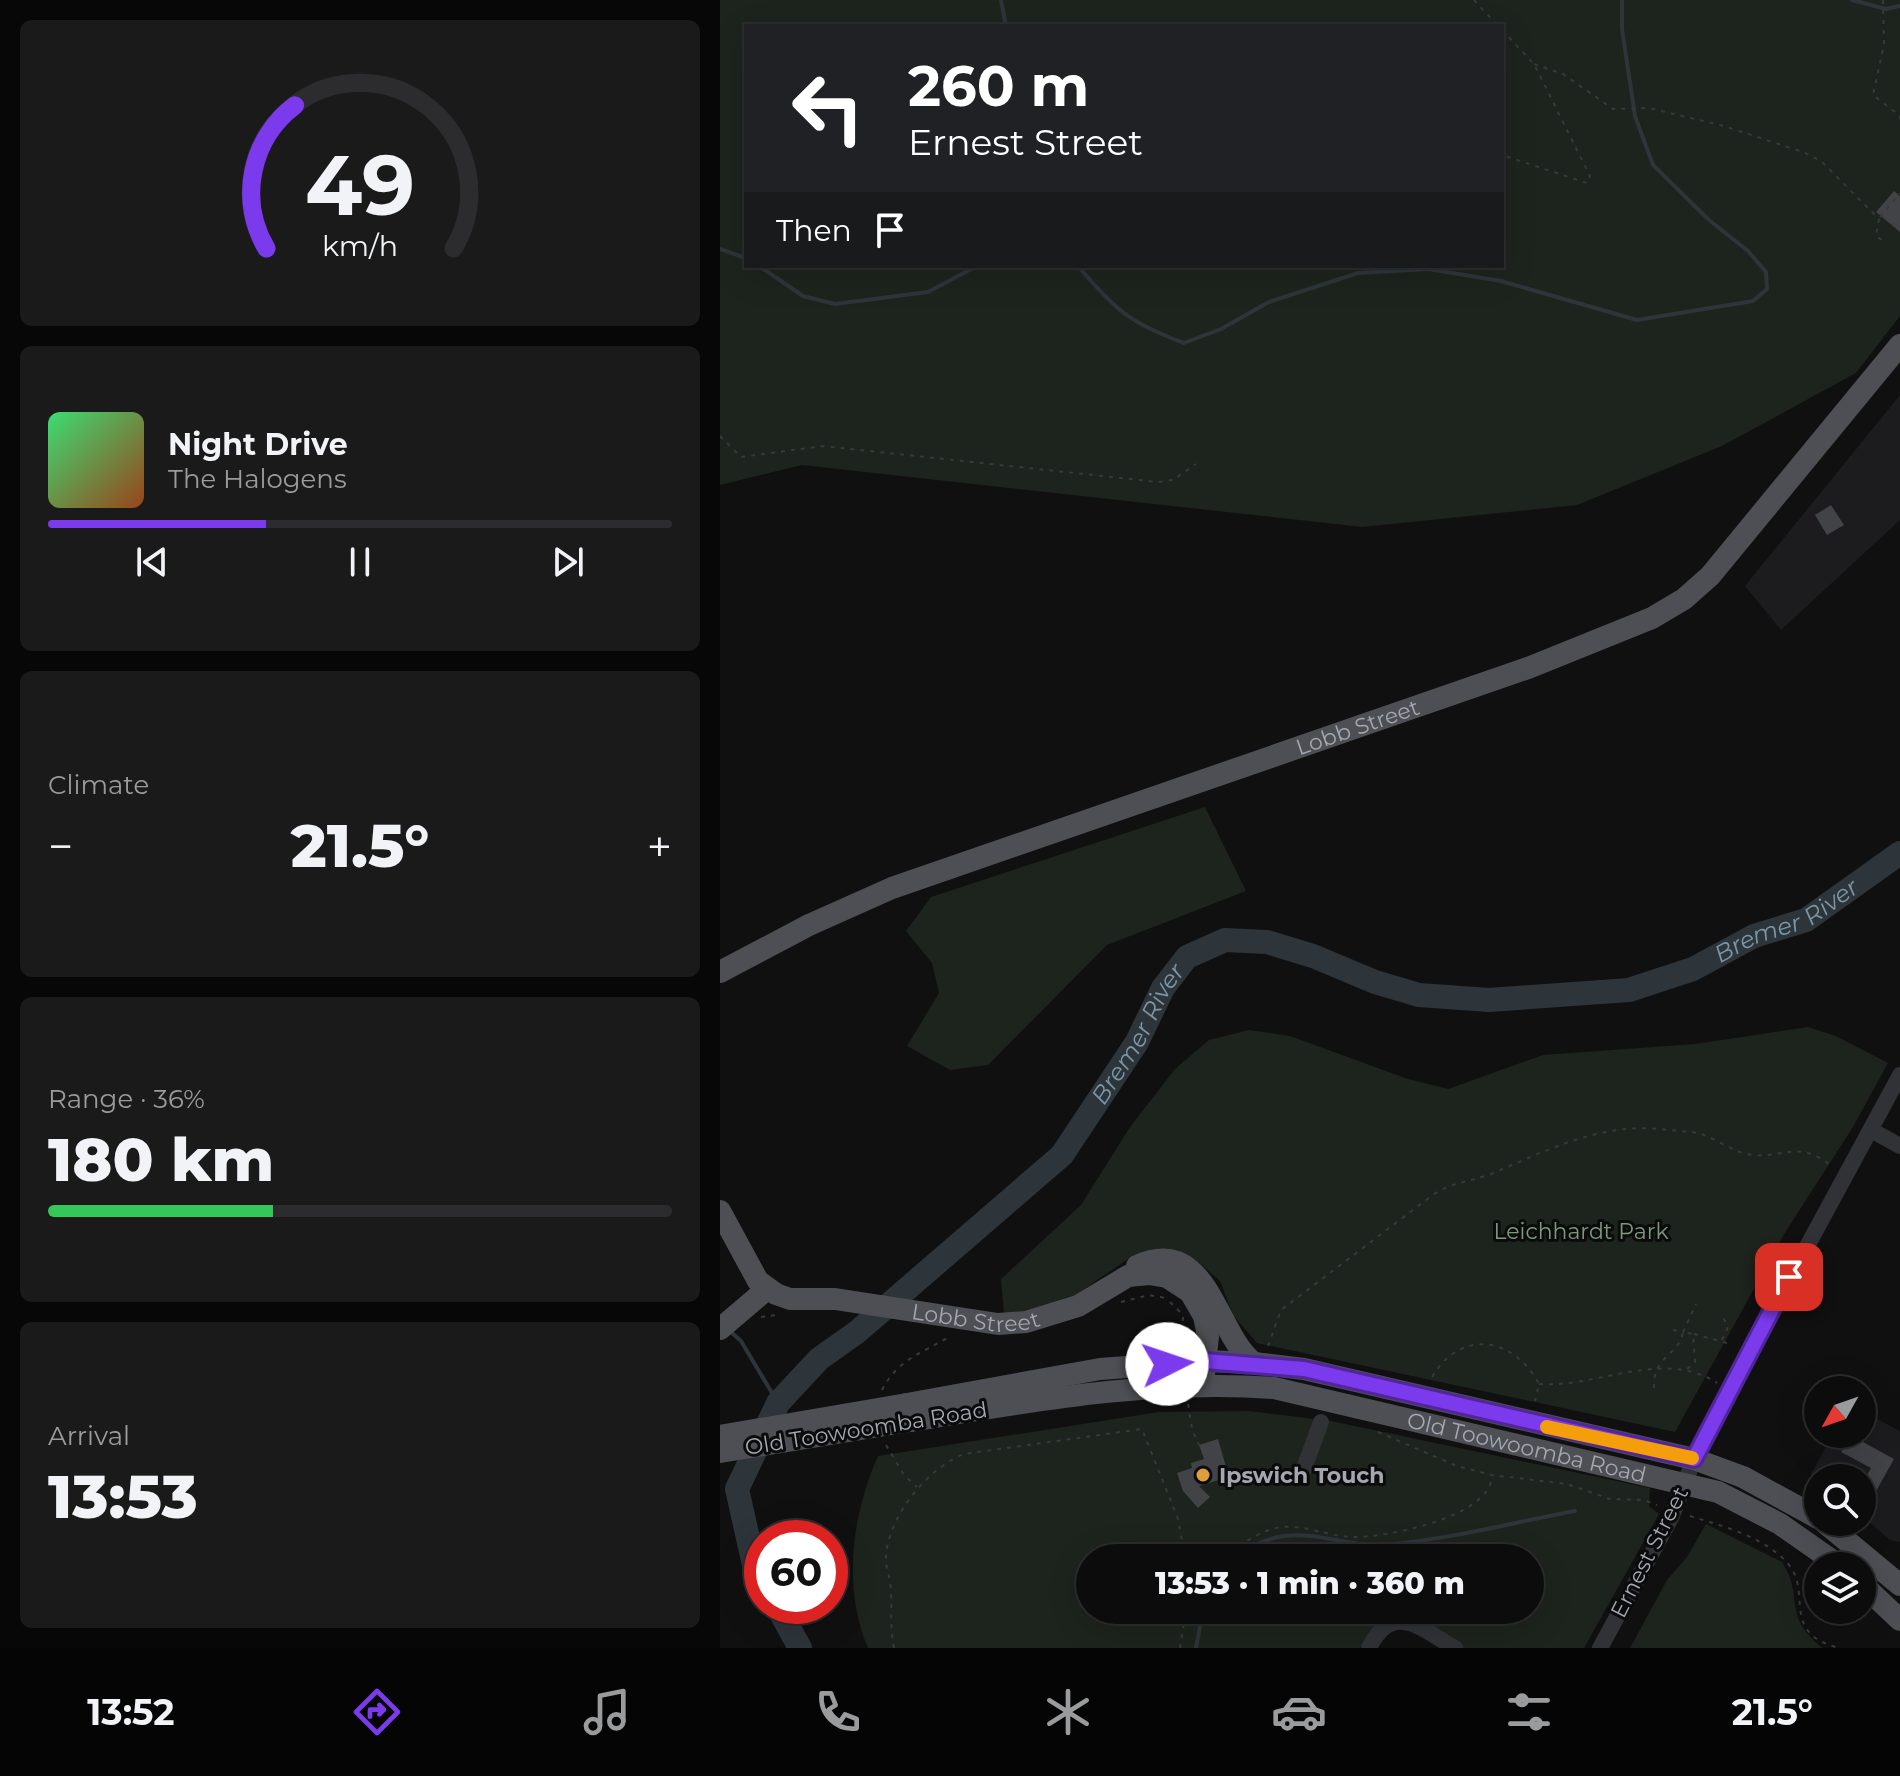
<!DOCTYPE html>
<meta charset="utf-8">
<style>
:root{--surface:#0c0c0d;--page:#1a1a1b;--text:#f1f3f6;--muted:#9a9b9d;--line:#2c2c2e;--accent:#7c3aed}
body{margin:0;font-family:Montserrat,sans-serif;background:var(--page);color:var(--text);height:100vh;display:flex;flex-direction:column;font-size:30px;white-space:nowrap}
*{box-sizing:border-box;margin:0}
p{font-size:26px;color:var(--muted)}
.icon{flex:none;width:44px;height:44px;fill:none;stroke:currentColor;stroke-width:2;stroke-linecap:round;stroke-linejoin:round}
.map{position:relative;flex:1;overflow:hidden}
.panel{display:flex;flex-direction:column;gap:20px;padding:20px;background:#070707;width:720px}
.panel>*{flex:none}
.banner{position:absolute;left:24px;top:24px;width:760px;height:244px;border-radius:0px;box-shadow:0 8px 32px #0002,0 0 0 2px var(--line);background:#202124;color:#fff;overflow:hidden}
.needle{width:52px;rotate:230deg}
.fabs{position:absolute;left:1084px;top:1376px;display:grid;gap:16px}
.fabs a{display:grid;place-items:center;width:72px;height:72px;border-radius:50%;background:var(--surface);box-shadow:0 8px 32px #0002,0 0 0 2px var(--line);font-size:40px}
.speed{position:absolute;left:24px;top:1520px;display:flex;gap:16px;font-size:40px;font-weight:700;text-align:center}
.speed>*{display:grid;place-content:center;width:104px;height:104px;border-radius:50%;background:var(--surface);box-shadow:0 8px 32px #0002,0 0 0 2px var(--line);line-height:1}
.speed .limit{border:12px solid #d22;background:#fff;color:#111}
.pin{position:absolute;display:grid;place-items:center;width:68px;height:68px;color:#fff;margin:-34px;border-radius:16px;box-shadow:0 4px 12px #0006}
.me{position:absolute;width:88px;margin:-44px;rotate:86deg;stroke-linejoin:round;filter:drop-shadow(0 0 6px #0008)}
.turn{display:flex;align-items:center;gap:28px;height:168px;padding:0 32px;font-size:36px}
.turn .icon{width:104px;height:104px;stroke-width:2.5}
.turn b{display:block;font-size:56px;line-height:68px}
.then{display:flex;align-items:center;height:76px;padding:0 32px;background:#0003;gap:16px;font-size:30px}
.big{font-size:60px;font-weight:800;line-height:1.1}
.panel .card{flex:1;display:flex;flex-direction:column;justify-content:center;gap:12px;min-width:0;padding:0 28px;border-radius:12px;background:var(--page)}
.panel .dial{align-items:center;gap:0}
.dial svg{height:208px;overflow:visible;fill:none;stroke:var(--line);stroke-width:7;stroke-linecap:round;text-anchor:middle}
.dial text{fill:var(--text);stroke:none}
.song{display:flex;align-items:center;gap:24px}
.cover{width:96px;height:96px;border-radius:12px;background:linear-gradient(135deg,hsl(140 70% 55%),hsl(20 70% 35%))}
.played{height:8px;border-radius:4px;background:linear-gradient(90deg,var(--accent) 35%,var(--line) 35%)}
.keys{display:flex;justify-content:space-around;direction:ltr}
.heat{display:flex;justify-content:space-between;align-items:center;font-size:44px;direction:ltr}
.charge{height:12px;border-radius:6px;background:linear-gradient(90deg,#34c759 36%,var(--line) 0)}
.trip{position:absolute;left:356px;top:1544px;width:468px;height:80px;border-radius:40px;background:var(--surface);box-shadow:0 8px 32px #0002,0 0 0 2px var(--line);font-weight:800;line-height:80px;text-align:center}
.dock{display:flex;height:128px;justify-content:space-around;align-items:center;background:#050505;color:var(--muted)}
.dock .icon{width:56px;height:56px}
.dock .current{color:var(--accent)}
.dock b{font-size:36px;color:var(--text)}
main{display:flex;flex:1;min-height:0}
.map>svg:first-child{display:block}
.built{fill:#1c1c1e}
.green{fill:#1d231d;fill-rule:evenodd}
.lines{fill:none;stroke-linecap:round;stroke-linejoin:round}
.stream{stroke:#2d353a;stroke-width:4}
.river{stroke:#2d353a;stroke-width:24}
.building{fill:#414346}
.path{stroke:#37393c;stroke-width:2;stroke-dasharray:4 6;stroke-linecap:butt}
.minor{stroke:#313236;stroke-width:16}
.major{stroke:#4e4f54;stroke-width:22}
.major-bridge{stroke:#4e4f54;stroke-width:22}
.route-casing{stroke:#51269a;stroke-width:20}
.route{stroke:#7c3aed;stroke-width:14}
.slow{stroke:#f59e0b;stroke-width:14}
.poi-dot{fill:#dd9f3c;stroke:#0b0b0c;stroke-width:3}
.labels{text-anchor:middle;stroke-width:6;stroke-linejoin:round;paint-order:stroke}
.street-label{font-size:22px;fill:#a2a7b0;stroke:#0b0b0c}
.park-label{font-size:22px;fill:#7b9a7c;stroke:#0b0b0c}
.poi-label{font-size:22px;font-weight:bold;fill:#a2a7b0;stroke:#0b0b0c;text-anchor:start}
.water-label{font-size:24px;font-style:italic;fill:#7c96a9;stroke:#0b0b0c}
</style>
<main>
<section class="panel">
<div class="card dial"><svg viewBox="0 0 100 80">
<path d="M14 69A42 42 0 1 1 86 69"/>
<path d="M14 69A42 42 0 0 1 25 14" stroke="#7c3aed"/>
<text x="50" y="56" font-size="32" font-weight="700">49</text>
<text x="50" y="72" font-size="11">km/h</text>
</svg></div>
<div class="card">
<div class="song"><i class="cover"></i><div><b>Night Drive</b><p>The Halogens</p></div></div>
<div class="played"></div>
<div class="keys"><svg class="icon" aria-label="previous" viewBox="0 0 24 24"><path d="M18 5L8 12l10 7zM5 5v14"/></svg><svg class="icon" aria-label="pause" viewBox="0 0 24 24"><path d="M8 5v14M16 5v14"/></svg><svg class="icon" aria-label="next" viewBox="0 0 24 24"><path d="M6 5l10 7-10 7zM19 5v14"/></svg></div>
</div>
<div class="card"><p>Climate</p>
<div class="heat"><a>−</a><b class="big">21.5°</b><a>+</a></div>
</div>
<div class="card"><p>Range · 36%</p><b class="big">180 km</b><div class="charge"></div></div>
<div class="card"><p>Arrival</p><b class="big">13:53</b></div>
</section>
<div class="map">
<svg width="1180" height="1648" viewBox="0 0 1180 1648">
<rect width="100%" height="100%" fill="#101011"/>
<path class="built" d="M1180,395V520L1061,630L1025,586Z
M1142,1411L1180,1431V1542L1170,1540L1142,1516V1478L1098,1480L1091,1474L1113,1434H1142Z"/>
<path class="green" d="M0,0H1180V316L1136,373L1002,446L857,505L642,527L82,465L0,485ZM26,26H782V266H26Z
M485,807L526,891L387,945L268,1065L230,1070L187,1046L219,993L212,963L186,931L211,897Z
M1088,1027L1116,1036L1168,1063L1133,1127L1066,1231L955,1432L537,1343L513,1315L500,1281L477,1261L446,1254L426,1253L408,1259L348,1300L314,1311L284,1313L281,1279L361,1205L410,1127L455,1069L489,1040L529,1030L570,1036L688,1079L728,1089L823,1055L975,1044Z
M529,1411L611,1421L930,1488L929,1506L939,1514L864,1648H742L692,1620L658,1626L640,1648H148C122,1588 132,1514 158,1456L439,1412ZM370,1558H810V1610H370Z
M986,1524L1062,1562C1085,1597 1061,1616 1103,1648H910L947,1580L967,1557Z"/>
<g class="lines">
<path class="stream" d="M281,0L286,26
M1132,0L1166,9L1180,6
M0,249L26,258
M39,266L83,296L115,304L208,292L257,266
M358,266C395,310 410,323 464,343L501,329L549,302L638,273L708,269L781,281L917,320L1033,301L1047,289L1046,272L1028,251L989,220L933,165L915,116L902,29V0
M11,1332L21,1341L58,1403
M515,1558C574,1512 613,1551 674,1544C735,1538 795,1522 855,1511
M476,1648L483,1610"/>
<g class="river">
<path id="s1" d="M42,1579L34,1565L17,1489L58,1403L99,1359L137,1332L342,1155L417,1042L443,988L467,957L505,940L547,942L593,956L655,982L699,995L769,1000L909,990L973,969L1034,936L1086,920L1180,853"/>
<path d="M57,1606L80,1648"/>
</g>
</g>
<path class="building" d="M1174,191L1180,196V232L1156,212Z
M1111,505L1124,525L1107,535L1095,515Z
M1134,1437L1174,1459L1150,1502L1142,1498V1484L1151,1468L1121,1452Z
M498,1439L509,1477L479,1486L490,1497L478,1508L463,1491L457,1473L472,1468L471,1463L484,1459L479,1445Z"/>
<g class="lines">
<path class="path" d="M754,0L778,26
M1163,0L1164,44L1153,95L1180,116V124
M782,30L814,64L870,176L867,183L782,155
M814,64L843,74L893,109L929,108L1004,126L1083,152L1101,161L1159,219L1156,236L1162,240
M1160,217L1180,193
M0,436L21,457L103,446L438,482L453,480L476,464
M401,1302L429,1295L445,1298
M450,1302L460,1312
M41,1317L57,1315
M463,1317L462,1335L466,1337
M953,1330L963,1332L976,1304
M974,1334L1007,1343
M1002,1340L1008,1327L1003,1317
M548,1346L561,1310L714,1194C736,1181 749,1182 771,1174C812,1157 853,1136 898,1130C921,1126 948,1130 971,1132C993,1134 1012,1154 1034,1155C1066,1157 1078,1141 1109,1164
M712,1377C741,1328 794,1337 819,1384L815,1401
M819,1384C879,1388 943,1348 997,1383
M934,1388C932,1356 959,1356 963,1332L973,1334L975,1362L967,1369
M162,1390C177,1360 202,1353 229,1337
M468,1404L472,1429L479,1445
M658,1432L737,1466L772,1475L847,1484L890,1499L924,1500L937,1505
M166,1445L184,1475L197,1487
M970,1516C1002,1526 1046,1537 1069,1565C1092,1593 1060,1633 1119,1648
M503,1558C519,1546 541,1529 562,1527C587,1525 610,1537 635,1537C667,1537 771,1517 772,1476
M174,1648C170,1629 172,1611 171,1592C171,1579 165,1567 166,1555C170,1514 207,1469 244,1454L422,1429L458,1519L465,1558
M460,1648L466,1610"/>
<path class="minor" d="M1151,1130L1180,1146
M583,1471L601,1422
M649,1648C673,1600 701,1629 735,1648
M880,1648L951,1518L980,1444L1180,1075"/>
<g class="major">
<path id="s2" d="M0,972L89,925L172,888L808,668L932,618L964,599L990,576L1180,345"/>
<path id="s3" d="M0,1211L38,1281L56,1294L70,1299H115L278,1324L306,1322L358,1306L408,1276L429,1274L447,1277L470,1292L484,1316L488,1336L484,1374"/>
<path d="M417,1266C489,1233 496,1336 534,1363"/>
<path d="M0,1329L47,1289"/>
<path d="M187,1404L380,1369L485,1361L534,1363L584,1369L974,1459L1023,1477L1098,1518"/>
<path id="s4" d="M190,1421C312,1401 430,1379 554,1388L998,1492L1060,1524L1120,1566"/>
<path d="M1104,1522L1180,1585"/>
<path d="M1142,1584L1180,1620"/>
</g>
<path class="major-bridge" d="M0,1436L187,1404
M0,1452L190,1421"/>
</g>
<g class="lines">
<g class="route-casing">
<path id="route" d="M447,1364L485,1361L584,1369L974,1459L1069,1277"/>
</g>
<use href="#route" class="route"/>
<path class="slow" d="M827,1427L972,1458"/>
</g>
<circle class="poi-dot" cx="483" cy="1475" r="8"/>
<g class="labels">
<g class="street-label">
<text dy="8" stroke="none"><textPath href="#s2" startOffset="684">Lobb Street</textPath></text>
<text dy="8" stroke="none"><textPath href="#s3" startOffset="304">Lobb Street</textPath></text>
<text transform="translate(146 1428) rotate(-9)" y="8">Old Toowoomba Road</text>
<text dy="8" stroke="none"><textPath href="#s4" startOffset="626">Old Toowoomba Road</textPath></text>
<text transform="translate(929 1552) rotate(-63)" y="8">Ernest Street</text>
</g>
<g class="park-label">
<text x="861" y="1239">Leichhardt Park</text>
</g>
<g class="poi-label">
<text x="499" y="1483">Ipswich Touch</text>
</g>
<g class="water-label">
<text dy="8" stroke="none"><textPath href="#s1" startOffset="1430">Bremer River</textPath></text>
<text dy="8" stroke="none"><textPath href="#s1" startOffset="710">Bremer River</textPath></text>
</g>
</g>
</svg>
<div class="fabs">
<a><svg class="needle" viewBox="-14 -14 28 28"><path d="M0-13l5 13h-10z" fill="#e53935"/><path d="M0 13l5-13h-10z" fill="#9a9b9d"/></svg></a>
<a><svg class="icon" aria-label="search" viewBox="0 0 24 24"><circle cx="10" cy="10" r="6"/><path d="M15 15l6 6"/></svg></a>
<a><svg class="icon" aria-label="layers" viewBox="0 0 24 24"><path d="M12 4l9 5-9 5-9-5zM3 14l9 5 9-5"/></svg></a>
</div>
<div class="speed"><div class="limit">60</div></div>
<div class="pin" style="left:1069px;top:1277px;background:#d93025"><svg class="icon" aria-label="arrive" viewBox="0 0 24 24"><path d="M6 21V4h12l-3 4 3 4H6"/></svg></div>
<svg class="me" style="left:447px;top:1364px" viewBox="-20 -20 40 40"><circle r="19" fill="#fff"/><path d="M0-13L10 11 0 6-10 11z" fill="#7c3aed"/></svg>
<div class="trip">13:53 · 1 min · 360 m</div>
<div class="banner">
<div class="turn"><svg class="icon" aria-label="left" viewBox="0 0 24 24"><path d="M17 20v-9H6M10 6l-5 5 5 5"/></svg><div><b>260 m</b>Ernest Street</div></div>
<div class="then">Then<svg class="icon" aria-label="arrive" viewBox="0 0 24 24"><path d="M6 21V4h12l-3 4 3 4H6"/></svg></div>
</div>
</div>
</main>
<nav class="dock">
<b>13:52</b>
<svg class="icon current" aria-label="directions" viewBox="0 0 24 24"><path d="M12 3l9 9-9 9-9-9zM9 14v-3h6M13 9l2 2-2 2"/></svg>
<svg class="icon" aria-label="music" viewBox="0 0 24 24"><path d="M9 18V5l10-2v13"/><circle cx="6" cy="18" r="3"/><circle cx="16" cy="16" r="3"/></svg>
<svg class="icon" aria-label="phone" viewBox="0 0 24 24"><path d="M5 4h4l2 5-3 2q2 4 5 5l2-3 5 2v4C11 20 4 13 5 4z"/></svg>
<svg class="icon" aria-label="climate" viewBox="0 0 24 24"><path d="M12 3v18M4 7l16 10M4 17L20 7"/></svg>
<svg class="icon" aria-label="car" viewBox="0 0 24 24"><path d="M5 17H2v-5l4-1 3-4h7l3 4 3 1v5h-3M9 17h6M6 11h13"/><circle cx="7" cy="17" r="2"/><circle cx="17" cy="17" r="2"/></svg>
<svg class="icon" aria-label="filters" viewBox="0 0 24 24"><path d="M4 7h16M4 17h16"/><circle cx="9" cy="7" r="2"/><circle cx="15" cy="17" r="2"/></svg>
<b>21.5°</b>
</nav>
